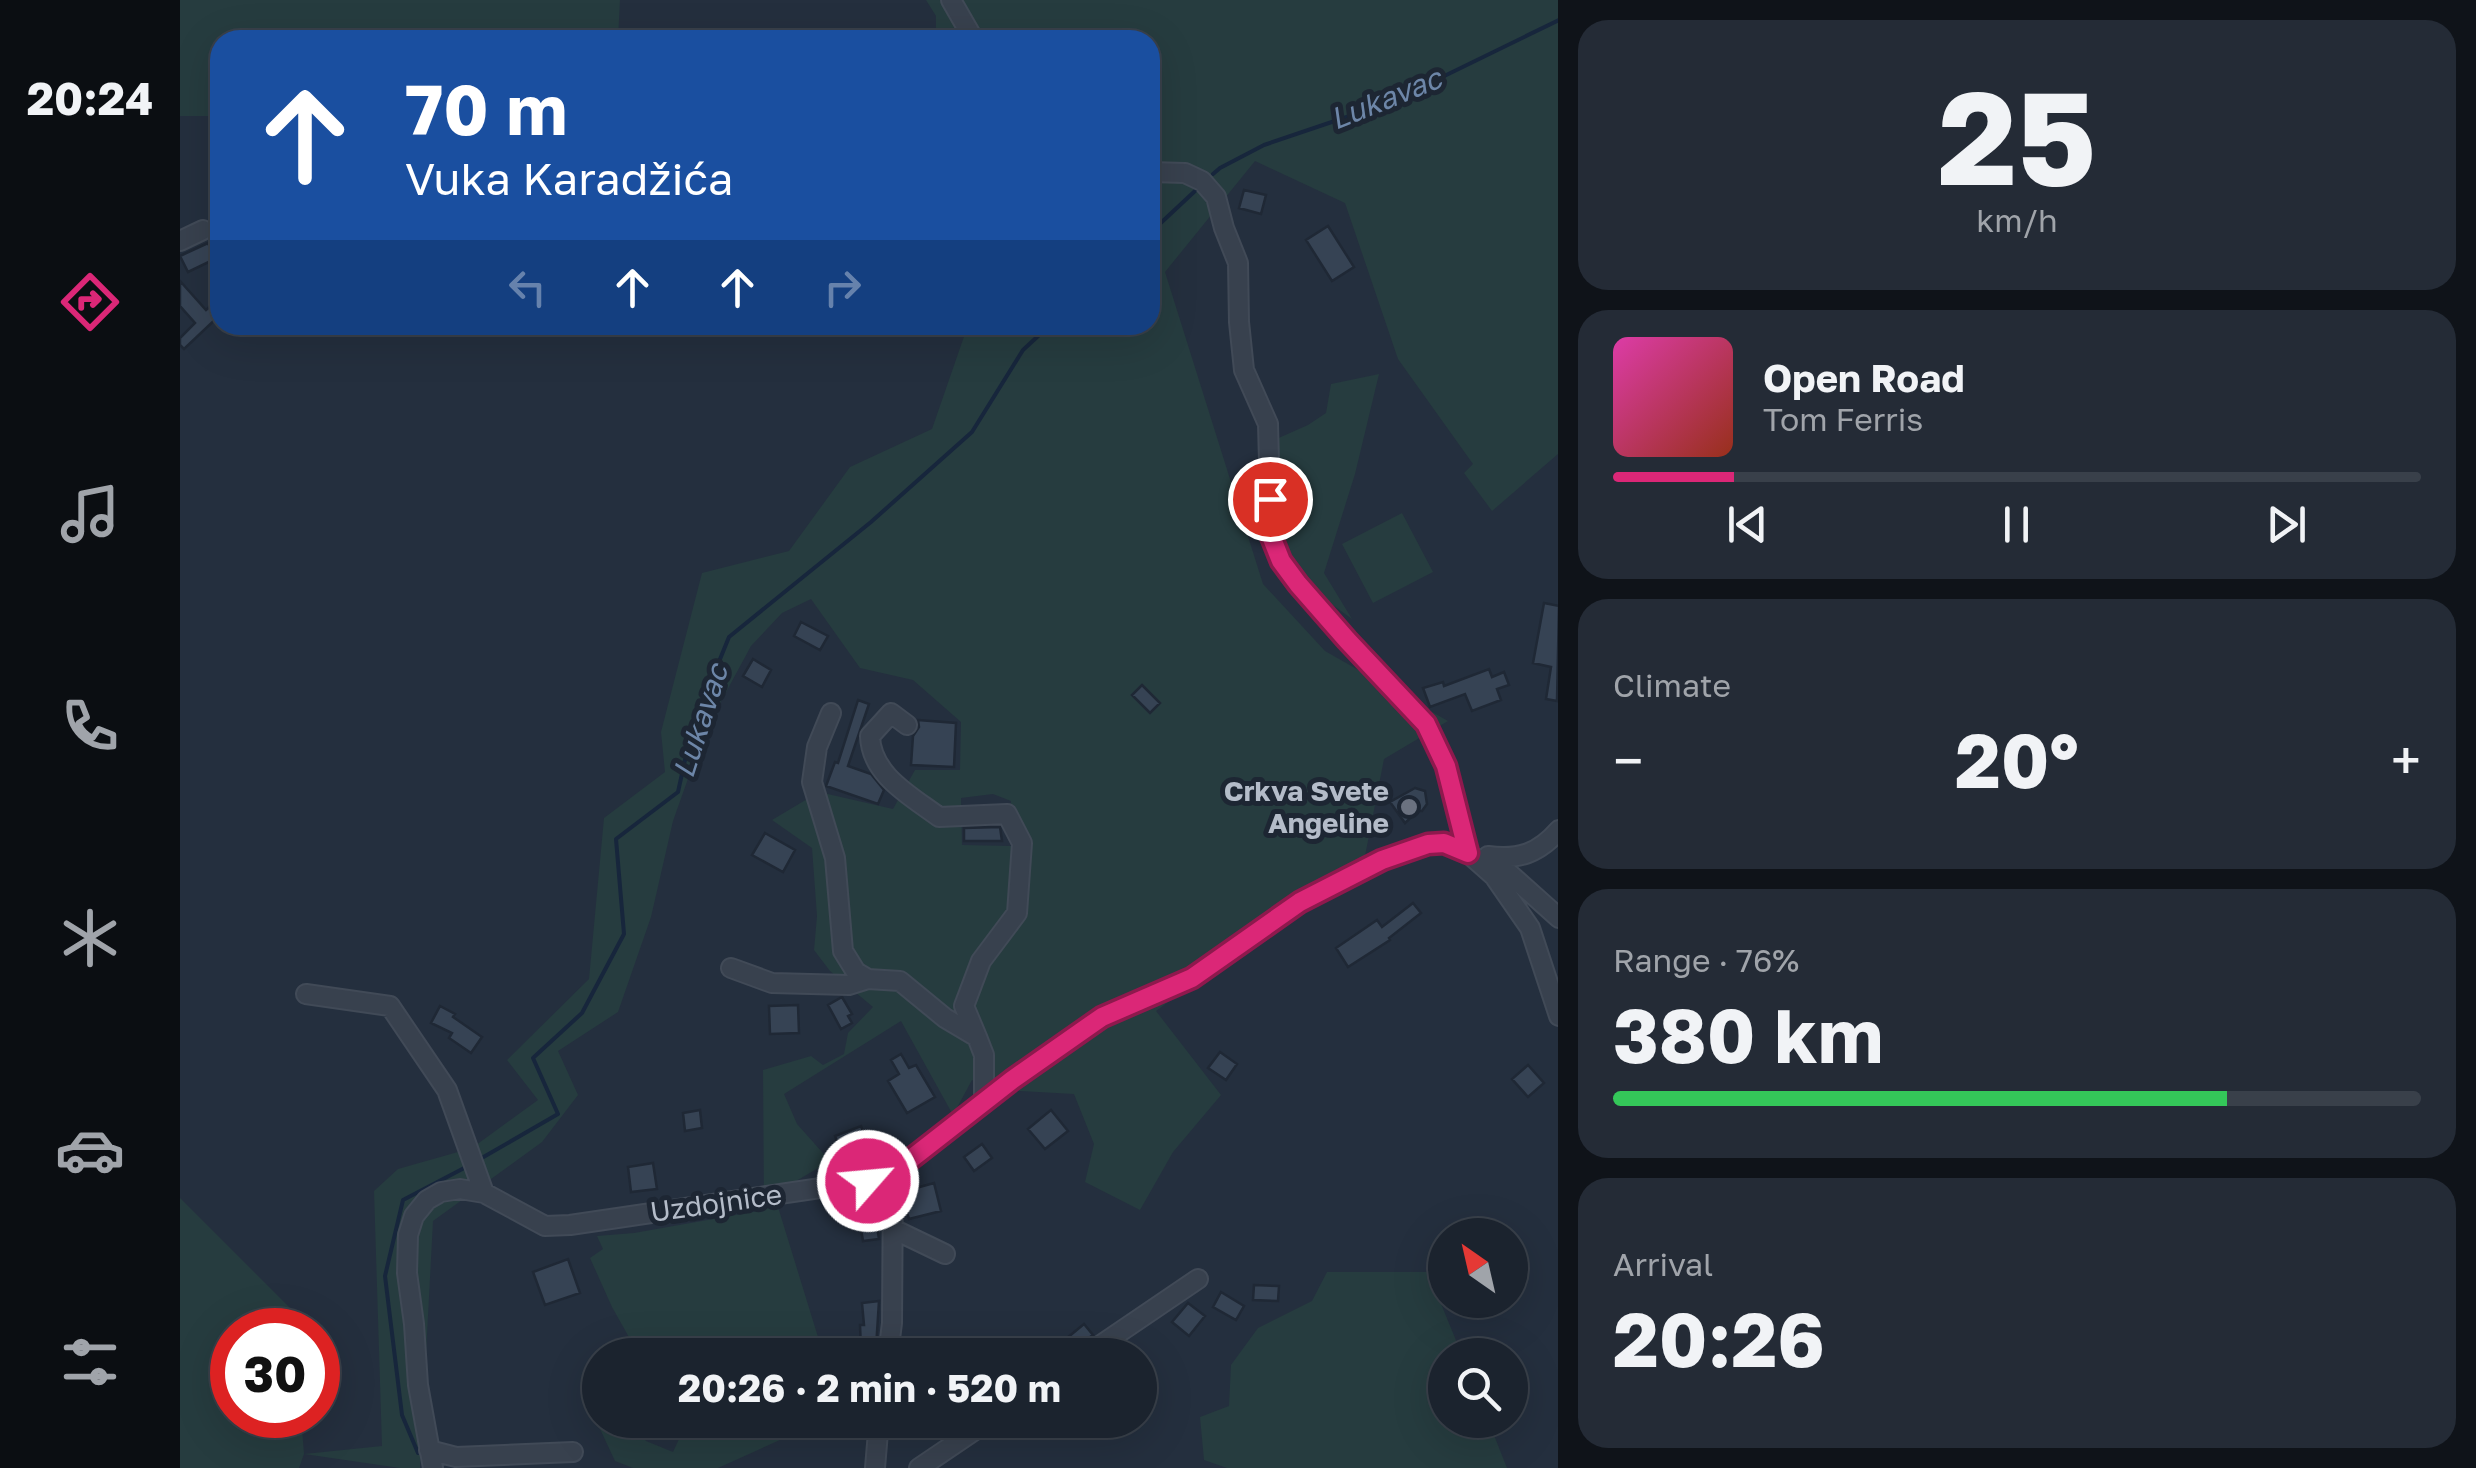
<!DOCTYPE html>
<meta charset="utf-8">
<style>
:root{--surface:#1b232e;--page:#242b36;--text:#f1f3f6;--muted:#a0a4aa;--line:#39404a;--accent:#db2777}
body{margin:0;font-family:"Golos Text",sans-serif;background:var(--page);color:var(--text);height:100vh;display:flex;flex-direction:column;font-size:38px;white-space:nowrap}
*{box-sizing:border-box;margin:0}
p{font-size:32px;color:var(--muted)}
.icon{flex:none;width:55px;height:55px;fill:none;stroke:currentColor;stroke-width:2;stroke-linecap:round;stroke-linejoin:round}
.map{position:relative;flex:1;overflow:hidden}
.panel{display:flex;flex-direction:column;gap:20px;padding:20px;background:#0f1319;width:918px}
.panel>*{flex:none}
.banner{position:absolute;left:30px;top:30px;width:950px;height:305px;border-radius:30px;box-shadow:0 10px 40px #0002,0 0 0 2px var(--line);background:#1a4fa0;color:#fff;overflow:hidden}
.needle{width:65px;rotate:326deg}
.buttons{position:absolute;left:1248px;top:1218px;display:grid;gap:20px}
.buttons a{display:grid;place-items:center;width:100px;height:100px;border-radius:50%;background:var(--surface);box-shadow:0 10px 40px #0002,0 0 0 2px var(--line);font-size:50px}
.speed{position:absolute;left:30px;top:1308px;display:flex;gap:20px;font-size:50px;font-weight:700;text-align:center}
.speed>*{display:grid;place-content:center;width:130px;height:130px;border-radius:50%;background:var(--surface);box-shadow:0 10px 40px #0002,0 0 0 2px var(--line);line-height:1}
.speed .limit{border:15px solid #d22;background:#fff;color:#111}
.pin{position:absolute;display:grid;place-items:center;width:85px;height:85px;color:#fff;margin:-42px;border:5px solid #fff;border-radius:50%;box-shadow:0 2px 10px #0007}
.me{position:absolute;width:110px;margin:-55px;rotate:63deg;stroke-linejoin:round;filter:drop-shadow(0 0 8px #0008)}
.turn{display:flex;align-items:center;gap:35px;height:210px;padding:0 30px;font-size:45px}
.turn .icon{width:130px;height:130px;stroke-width:2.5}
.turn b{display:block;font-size:70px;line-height:85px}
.lanes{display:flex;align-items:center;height:95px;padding:0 30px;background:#0003;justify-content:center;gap:50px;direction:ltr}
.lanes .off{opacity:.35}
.big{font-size:75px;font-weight:700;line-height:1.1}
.panel .widget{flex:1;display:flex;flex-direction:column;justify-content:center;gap:15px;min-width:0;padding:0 35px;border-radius:30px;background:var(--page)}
.panel .dial{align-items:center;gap:0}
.dial b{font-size:130px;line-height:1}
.song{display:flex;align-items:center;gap:30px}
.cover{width:120px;height:120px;border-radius:15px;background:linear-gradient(135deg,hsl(320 70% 55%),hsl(10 70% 35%))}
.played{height:10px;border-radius:5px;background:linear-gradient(90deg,var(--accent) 15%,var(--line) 15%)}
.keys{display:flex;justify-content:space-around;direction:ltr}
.heat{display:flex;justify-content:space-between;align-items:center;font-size:55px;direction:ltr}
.charge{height:15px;border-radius:8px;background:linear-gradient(90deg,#34c759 76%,var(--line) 0)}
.trip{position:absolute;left:402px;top:1338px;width:575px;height:100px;border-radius:50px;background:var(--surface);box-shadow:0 10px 40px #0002,0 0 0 2px var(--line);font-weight:700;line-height:100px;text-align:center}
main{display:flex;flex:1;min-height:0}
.menu{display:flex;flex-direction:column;width:180px;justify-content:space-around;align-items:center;background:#0b0e12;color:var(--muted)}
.menu .icon{width:70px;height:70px}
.menu .current{color:var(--accent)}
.menu b{font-size:45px;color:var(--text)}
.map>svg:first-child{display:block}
.green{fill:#263c3f;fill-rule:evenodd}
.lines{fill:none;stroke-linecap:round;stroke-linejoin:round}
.stream{stroke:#17263c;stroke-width:4}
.building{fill:#364354;stroke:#1f2835;stroke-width:2.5}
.minor-casing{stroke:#414a57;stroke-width:22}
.minor{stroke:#38414e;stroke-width:18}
.route-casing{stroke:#8e194d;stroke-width:25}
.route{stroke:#db2777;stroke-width:18}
.worship-dot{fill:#6b7280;stroke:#1d2633;stroke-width:4}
.labels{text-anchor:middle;stroke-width:10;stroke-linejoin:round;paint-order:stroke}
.poi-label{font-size:28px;font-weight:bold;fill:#b4bcc9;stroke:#1d2633;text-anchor:end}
.street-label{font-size:28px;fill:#b4bcc9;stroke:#1d2633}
.water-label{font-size:30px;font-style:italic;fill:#6d86a8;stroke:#1d2633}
</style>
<main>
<nav class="menu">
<b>20:24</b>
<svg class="icon current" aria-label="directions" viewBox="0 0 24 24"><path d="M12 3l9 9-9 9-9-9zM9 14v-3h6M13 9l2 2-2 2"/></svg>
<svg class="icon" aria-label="music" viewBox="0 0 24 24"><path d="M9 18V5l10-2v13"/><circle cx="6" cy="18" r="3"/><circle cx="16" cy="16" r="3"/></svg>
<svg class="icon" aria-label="phone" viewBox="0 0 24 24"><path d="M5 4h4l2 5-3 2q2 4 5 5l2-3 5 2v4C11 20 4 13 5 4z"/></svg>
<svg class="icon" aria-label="climate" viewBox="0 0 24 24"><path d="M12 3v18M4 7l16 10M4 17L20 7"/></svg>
<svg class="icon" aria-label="car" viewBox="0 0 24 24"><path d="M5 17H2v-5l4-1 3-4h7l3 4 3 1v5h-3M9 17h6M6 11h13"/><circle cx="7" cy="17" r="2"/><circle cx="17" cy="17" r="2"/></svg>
<svg class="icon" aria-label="filters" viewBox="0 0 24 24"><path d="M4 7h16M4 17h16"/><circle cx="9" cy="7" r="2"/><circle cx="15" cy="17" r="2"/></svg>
</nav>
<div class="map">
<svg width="1379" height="1468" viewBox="0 0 1379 1468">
<rect width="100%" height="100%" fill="#242f3e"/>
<path class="green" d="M0,0H440L438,40H40V116H0Z
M746,0H1378V454L1312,511L1284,473L1293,464L1218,359L1165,203L1075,161L985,272L1083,584L1145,651L1268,721L1204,759L1185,856L976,1011L1041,1095L993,1152L960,1210L905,1182L914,1144L894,1094L805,1089L792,1080L773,1115L721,1021L604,1094L617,1124L650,1161L594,1194L638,1337L611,1355H459L432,1307L410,1258L423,1249L417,1236L454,1233L584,1210L583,1070L631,1056L643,1065L664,1054L668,1033L693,1007L650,971L634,950L637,916L632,848L592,820L639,792L713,809L735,770H780L781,722L733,680L680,668L631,599L602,613L571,646L525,731L493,821L471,917L438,1012L378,1051L398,1095L362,1142L253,1221L240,1468H220L124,1454L119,1468H0V1198L116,1314L117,1330H52V1415H121L124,1454L202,1446L194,1191L218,1169L292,1148L358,1100L327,1060L409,979L424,818L485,772L481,732L522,573L609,551L670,467L752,429L788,325H970V40H756V16ZM813,794L831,801V846L782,845L781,798Z
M1199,374L1175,474L1144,573L1172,619L1128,587L1093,518L1094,440L1128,425L1146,413L1151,384Z
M1222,513L1253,572L1193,603L1162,544Z
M1147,1272H1248L1282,1355H1265V1420H1308L1327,1468H1047L1024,1460L1020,1417L1049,1406L1051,1365L1078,1328L1132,1301Z
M420,1377V1420H450L466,1441L493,1452L504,1428L499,1420H599L611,1435L538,1468H453L435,1461L400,1386Z"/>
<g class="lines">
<path class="stream" d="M1033,174L1040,168L1084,145L1211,102L1379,20
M970,233L1015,191
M300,1159L378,1114L353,1058L402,1013L444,934L436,839L498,792L512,728L549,637L691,522L792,432L843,350L870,325
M238,1453L222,1415L205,1276L223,1200L288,1166
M268,1464L278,1468"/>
</g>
<path class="building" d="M1064,190L1086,195L1081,214L1059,208Z
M1148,226L1174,267L1152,281L1126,240Z
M28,243L35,259L8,272L0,256Z
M0,281L26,310L33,304L40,311V315L4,349L0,345V338L15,323L0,306Z
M1364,603L1379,606L1377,701L1366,699L1371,667L1353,663Z
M621,622L648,636L640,650L614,636Z
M573,659L591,670L582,687L563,676Z
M1309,669L1312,677L1324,672L1329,685L1317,689L1321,700L1292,711L1285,694L1250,707L1243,688L1263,682L1264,686Z
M962,685L980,703L970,713L952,695Z
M678,700L689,704L668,766L691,774L704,790L698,804L646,786L655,762L658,763Z
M738,720L776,723L774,767L731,765L733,736L739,727Z
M1235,788L1245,791L1247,804L1242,811H1238L1225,823L1210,802Z
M820,827L822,841H784V828Z
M585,833L615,850L603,872L572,855Z
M1233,903L1241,913L1209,938L1210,940L1168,967L1156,948L1197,920L1202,927Z
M662,997L672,1014L668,1016L672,1023L661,1029L648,1005Z
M618,1005L619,1033L590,1034L589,1006Z
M260,1006L275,1014L273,1017L302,1037L291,1053L269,1038L272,1033L251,1023Z
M1040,1052L1057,1064L1046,1080L1028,1068Z
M721,1054L729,1068L736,1065L755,1097L727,1113L708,1081L719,1074L711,1060Z
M1348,1065L1364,1083L1348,1097L1332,1079Z
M520,1110L522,1128L505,1131L503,1113Z
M871,1110L888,1131L865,1149L848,1129Z
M681,1126L693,1156L666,1167L655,1136Z
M802,1144L812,1158L794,1171L784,1157Z
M473,1163L477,1189L451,1192L448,1167Z
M754,1183L761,1211L729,1219L725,1206V1191Z
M695,1214L699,1239L683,1241L679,1217Z
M388,1259L400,1293L365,1305L353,1272Z
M1074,1285L1099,1286L1098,1301L1073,1300Z
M1041,1292L1064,1306L1056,1320L1033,1307Z
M699,1301L696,1348L681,1349L680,1325H684L682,1303Z
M1008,1303L1025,1316L1009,1336L992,1322Z
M904,1324L913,1335L898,1345L892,1355L881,1343Z"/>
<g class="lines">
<g class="minor-casing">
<path id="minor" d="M771,0L794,40
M970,172L1005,173L1022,181L1036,197L1044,228L1058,263L1059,322L1064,370L1088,424L1091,537L1101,561L1118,584L1219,697L1246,724L1265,766L1288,853
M0,241L23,230
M651,713L637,747L632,782L655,858L663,951L676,972L688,979L720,981L765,1018L797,1037L804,1055V1101
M727,725L711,713L690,736C691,775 731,796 759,817L827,814L842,843L837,913L801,961L784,1006L797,1037
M1308,856C1338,860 1358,854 1379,830
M1302,859L1324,869L1379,918
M551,968L592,983L669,985L688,979
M126,994L210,1006L267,1090L304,1193
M713,1229L765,1254
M708,1355L712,1323L713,1173
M906,1355L1018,1279
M249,1450L276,1457L393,1452
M253,1468L238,1385L234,1324L227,1273L228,1235L234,1216L247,1200L261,1192L280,1189L304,1193L365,1226L390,1225L688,1181L713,1173L832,1080L922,1017L1012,978L1120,902L1203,860L1248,845L1265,843L1288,853L1314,876L1350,928L1379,1016
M695,1468L699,1420
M739,1468L810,1420"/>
</g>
<use href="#minor" class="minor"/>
</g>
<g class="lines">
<g class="route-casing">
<path id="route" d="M688,1181L713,1173L832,1080L922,1017L1012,978L1120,902L1202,860L1248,844L1264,843L1288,853L1266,766L1246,724L1167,640L1118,584L1101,561L1091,536L1090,499"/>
</g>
<use href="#route" class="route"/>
</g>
<circle class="worship-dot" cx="1229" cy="807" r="10"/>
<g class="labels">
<g class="poi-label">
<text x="1209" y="801">Crkva Svete<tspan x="1209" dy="32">Angeline</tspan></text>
</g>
<g class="street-label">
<text transform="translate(536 1203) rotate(-8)" y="10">Uzdojnice</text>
</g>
<g class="water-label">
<text transform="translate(1206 99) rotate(-22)" y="10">Lukavac</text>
<text transform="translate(521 721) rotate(-72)" y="10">Lukavac</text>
</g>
</g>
</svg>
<div class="buttons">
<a><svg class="needle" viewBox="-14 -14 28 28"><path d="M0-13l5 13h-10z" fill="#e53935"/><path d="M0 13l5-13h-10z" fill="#a0a4aa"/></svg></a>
<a><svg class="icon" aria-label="search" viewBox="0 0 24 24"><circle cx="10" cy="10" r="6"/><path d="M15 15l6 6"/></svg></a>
</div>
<div class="speed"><div class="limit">30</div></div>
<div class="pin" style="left:1090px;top:499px;background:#d93025"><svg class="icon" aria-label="arrive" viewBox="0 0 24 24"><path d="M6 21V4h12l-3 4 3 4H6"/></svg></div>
<svg class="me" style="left:688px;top:1181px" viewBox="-20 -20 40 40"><circle r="17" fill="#db2777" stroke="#fff" stroke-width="3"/><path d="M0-11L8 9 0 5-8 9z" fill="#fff"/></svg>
<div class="trip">20:26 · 2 min · 520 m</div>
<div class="banner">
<div class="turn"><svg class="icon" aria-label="ahead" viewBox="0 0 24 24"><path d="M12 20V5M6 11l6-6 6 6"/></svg><div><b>70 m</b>Vuka Karadžića</div></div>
<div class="lanes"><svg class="icon off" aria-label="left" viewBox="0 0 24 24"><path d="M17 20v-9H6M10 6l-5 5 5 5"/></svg><svg class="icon" aria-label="ahead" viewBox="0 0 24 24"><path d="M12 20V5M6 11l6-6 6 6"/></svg><svg class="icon" aria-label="ahead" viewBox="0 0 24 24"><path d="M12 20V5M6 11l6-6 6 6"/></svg><svg class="icon off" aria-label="right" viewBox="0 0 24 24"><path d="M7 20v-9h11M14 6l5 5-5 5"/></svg></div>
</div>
</div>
<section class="panel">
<div class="widget dial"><b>25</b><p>km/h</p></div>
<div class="widget">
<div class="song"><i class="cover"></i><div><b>Open Road</b><p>Tom Ferris</p></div></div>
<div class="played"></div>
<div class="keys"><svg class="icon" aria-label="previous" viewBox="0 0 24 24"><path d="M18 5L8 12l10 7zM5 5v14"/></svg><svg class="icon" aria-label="pause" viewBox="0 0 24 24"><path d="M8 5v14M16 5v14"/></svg><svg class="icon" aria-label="next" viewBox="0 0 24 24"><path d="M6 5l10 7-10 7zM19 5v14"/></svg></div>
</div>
<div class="widget"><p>Climate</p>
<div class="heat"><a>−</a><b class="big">20°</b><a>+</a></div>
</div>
<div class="widget"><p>Range · 76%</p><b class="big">380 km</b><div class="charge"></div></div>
<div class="widget"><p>Arrival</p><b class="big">20:26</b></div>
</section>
</main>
